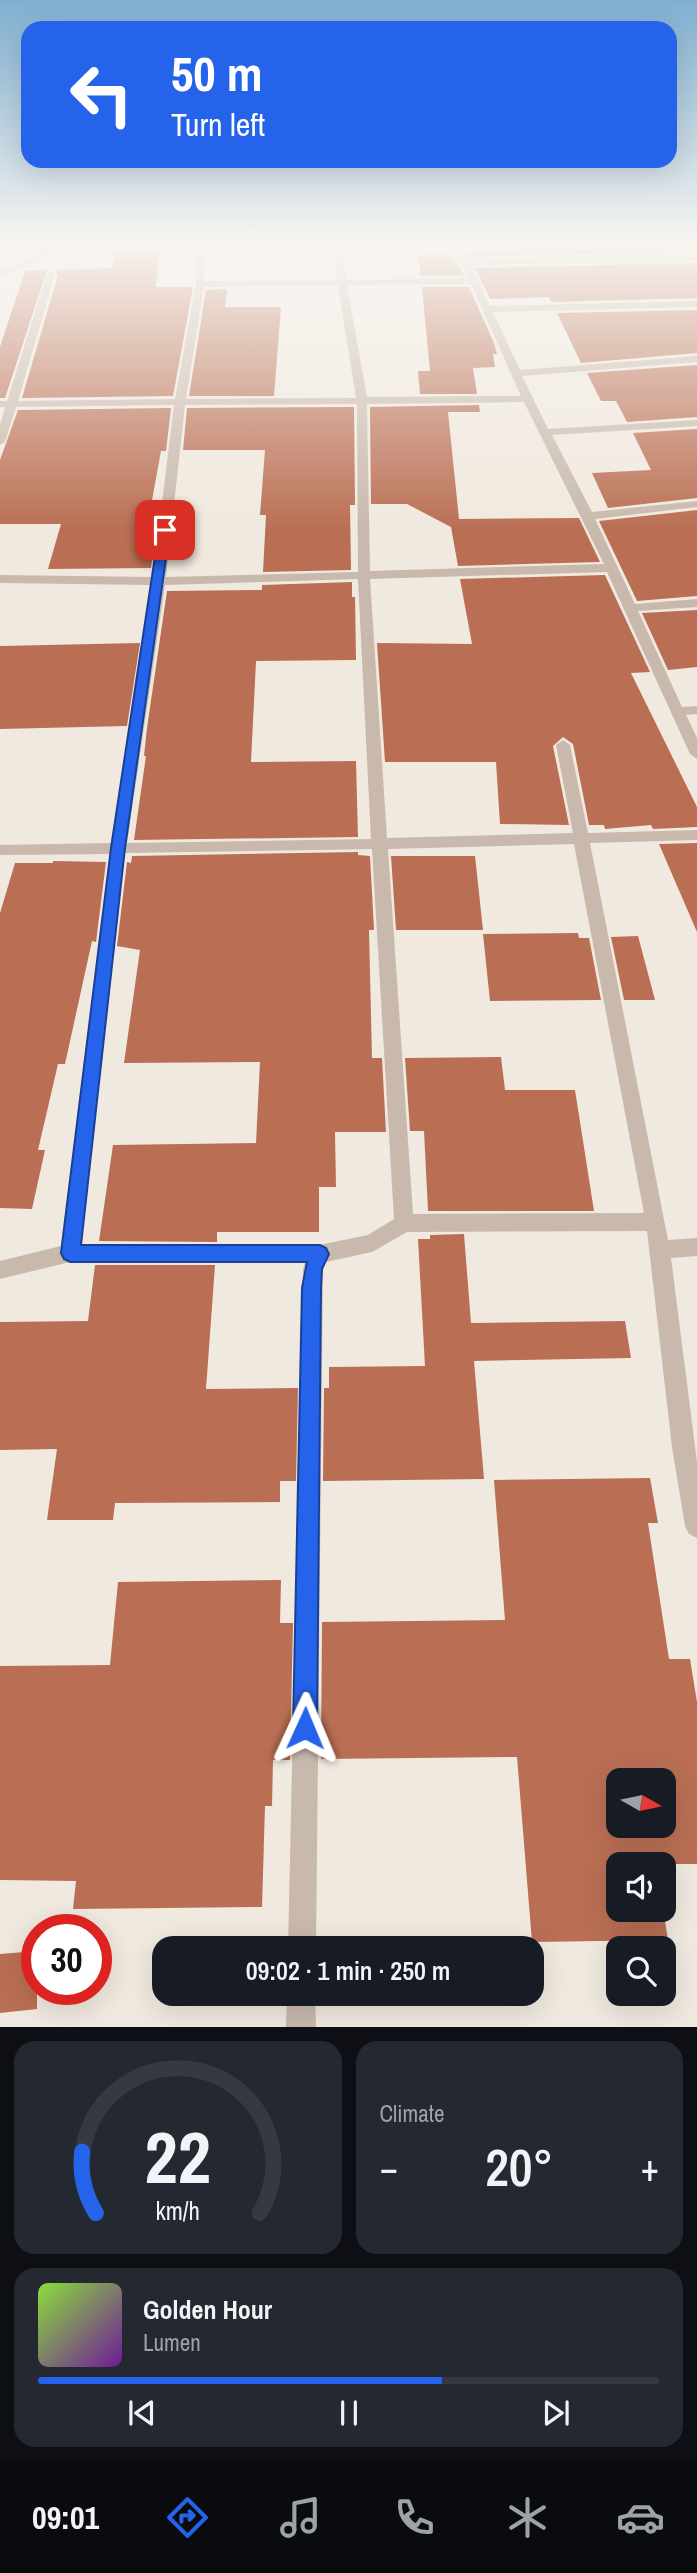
<!DOCTYPE html>
<meta charset="utf-8">
<style>
:root{--surface:#171b24;--page:#242831;--text:#f1f3f6;--muted:#9ea1a6;--line:#363941;--accent:#2563eb}
body{margin:0;font-family:"Archivo Narrow",sans-serif;background:var(--page);color:var(--text);height:100vh;display:flex;flex-direction:column;font-size:26px;white-space:nowrap}
*{box-sizing:border-box;margin:0}
p{font-size:23px;color:var(--muted)}
.icon{flex:none;width:38px;height:38px;fill:none;stroke:currentColor;stroke-width:2;stroke-linecap:round;stroke-linejoin:round}
.map{position:relative;height:2027px;overflow:hidden}
.drawer{display:flex;flex-direction:column;gap:14px;padding:14px;background:#0d0f14;flex:1}
.drawer>*{flex:none}
.top-card{position:absolute;left:21px;top:21px;width:656px;height:147px;border-radius:21px;box-shadow:0 7px 28px #0002;background:#2563eb;color:#fff;overflow:hidden}
.needle{width:46px;rotate:99deg}
.tools{position:absolute;left:606px;top:1768px;display:grid;gap:14px}
.tools a{display:grid;place-items:center;width:70px;height:70px;border-radius:14px;background:var(--surface);box-shadow:0 7px 28px #0002;font-size:35px}
.speed{position:absolute;left:21px;top:1914px;display:flex;gap:14px;font-size:35px;font-weight:700;text-align:center}
.speed>*{display:grid;place-content:center;width:91px;height:91px;border-radius:50%;background:var(--surface);box-shadow:0 7px 28px #0002;line-height:1}
.speed .limit{border:10px solid #d22;background:#fff;color:#111}
.pin{position:absolute;display:grid;place-items:center;width:60px;height:60px;color:#fff;margin:-30px;border-radius:14px;box-shadow:0 4px 10px #0006}
.me{position:absolute;width:77px;margin:-38px;rotate:1deg;stroke-linejoin:round;filter:drop-shadow(0 0 5px #0008)}
.turn{display:flex;align-items:center;gap:24px;height:147px;padding:0 35px;font-size:32px}
.turn .icon{width:91px;height:91px;stroke-width:2.5}
.turn b{display:block;font-size:49px;line-height:60px}
.big{font-size:52px;font-weight:600;line-height:1.1}
.drawer .widget{flex:1;display:flex;flex-direction:column;justify-content:center;gap:10px;min-width:0;padding:0 24px;border-radius:21px;background:var(--page)}
.drawer .dial{align-items:center;gap:0}
.dial svg{height:182px;overflow:visible;fill:none;stroke:var(--line);stroke-width:7;stroke-linecap:round;text-anchor:middle}
.dial text{fill:var(--text);stroke:none}
.song{display:flex;align-items:center;gap:21px}
.cover{width:84px;height:84px;border-radius:10px;background:linear-gradient(135deg,hsl(90 70% 55%),hsl(280 70% 35%))}
.played{height:7px;border-radius:4px;background:linear-gradient(90deg,var(--accent) 65%,var(--line) 65%)}
.keys{display:flex;justify-content:space-around;direction:ltr}
.heat{display:flex;justify-content:space-between;align-items:center;font-size:38px;direction:ltr}
.drawer .tiles{flex:1;display:grid;gap:14px;grid-template-columns:1fr 1fr}
.widget:last-child{grid-column:span 2}
.trip{position:absolute;left:152px;top:1936px;width:392px;height:70px;border-radius:21px;background:var(--surface);box-shadow:0 7px 28px #0002;font-weight:600;line-height:70px;text-align:center}
.tab-bar{display:flex;height:112px;justify-content:space-around;align-items:center;background:#090b0e;color:var(--muted)}
.tab-bar .icon{width:49px;height:49px}
.tab-bar .current{color:var(--accent)}
.tab-bar b{font-size:32px;color:var(--text)}
.map>svg:first-child{display:block}
.building{fill:#ba6f54;fill-rule:evenodd}
.lines{fill:none;stroke-linecap:round;stroke-linejoin:round}
.minor{fill:#c8b9ac;fill-rule:evenodd}
.route{fill:#2563eb;stroke:#184099;stroke-width:2}
</style>
<div class="map">
<svg width="697" height="2027" viewBox="0 0 697 2027">
<rect width="100%" height="100%" fill="#f0e9df"/>
<path class="building" d="M558,245H664L668,252L469,257L466,253Z
M159,249L156,287H193L173,396L22,398L58,275L54,270L112,268L114,251Z
M442,254H451L464,275L421,276L418,255Z
M697,263V298L552,302L549,297L490,299L475,268Z
M47,270L5,398H0V347L25,271Z
M422,287H469L494,343L497,354H493L495,367L473,368L477,394H420L418,371H430Z
M227,289L225,307H281L274,396H189L206,290Z
M697,310V353L581,363L557,313Z
M697,365V417L627,422L616,401H601L587,373Z
M479,405L480,412H448L459,519L579,518L600,562L458,566L451,527L407,504H371L370,407Z
M354,407L355,505H350L351,570L263,572L266,515H260L265,450H183L187,408Z
M171,408L166,451H161L148,522H157L151,568L48,569L61,524H0V460L18,410Z
M697,429V498L608,508L592,473L651,470L633,433Z
M697,510V596L637,601L599,521Z
M605,575L650,672L631,673L697,807V827L653,829L651,825L605,829L604,825H589L573,744L563,737L553,746L569,825L500,824L496,762H385L377,643L472,644L460,579Z
M352,582V597H355L356,660L256,661L251,762L356,761L358,837L134,840L146,756H144L147,728L167,591L262,590V585Z
M697,610V667L668,670L642,613Z
M140,643L127,726L0,729V646Z
M697,843V932L659,844Z
M358,852V855L370,856L374,930H369L372,1058H382L386,1132H335L336,1187H319V1232H217V1242L99,1241L113,1145L256,1143L260,1062L124,1063L140,950L117,946L127,862L131,863L132,856Z
M391,856H475L483,930H396Z
M53,861L106,862L96,942L92,941L65,1064H58L38,1150H45L32,1209L0,1208V913L15,863H53Z
M578,933L579,938H589L601,1000L490,1001L483,934Z
M638,936L655,1000H624L611,937Z
M501,1057L505,1090H575L594,1211H428L424,1131H410L405,1058Z
M464,1234L471,1323L625,1321L631,1358L474,1361L484,1479L323,1481L324,1388H329V1367L425,1366L418,1239H430V1235Z
M95,1265H215L206,1389L298,1388L296,1481H280V1502L115,1503L113,1520H47L57,1449L0,1450V1322L88,1321Z
M650,1478L658,1523H648L669,1659H690L697,1702V1864H618V1909L663,1908L668,1940L532,1942L517,1757L321,1759L322,1622L505,1620L494,1480ZM618,1780H663V1825H618Z
M281,1580L280,1623H293L290,1760H273L272,1806H265L262,1907L73,1909L76,1881L0,1880V1666L110,1665L118,1582Z
M37,1951V2009L0,2013V1954Z"/>
<g class="lines">
<path class="minor" d="M57,245H118L61,249L0,278V272L41,253H0V247L51,248Z
M195,245H203L204,281L337,280L332,245H340L346,280L469,278L449,245H458L468,260L697,254V260L471,265L490,306L697,301V307L493,312L520,370L697,356V362L522,376L548,429L697,420V426L552,435L592,512L697,501V507L595,519L635,604L697,599V607L638,611L682,707L697,706V714L686,715L697,738V759L690,754L607,572L370,579L387,838L573,833L556,745L563,740L570,745L588,833L697,830V840L590,843L668,1240L697,1238V1256L671,1258L697,1462V1538L689,1534L685,1526L672,1447L647,1231L407,1232L372,1252L326,1262L323,1269L316,1948H288L303,1269L305,1263L70,1262L0,1279V1261L61,1246L110,854L0,855V845L111,843L152,585L0,583V575L153,577L174,405L16,407L5,442L0,445V425L5,407H0V401H7L47,274L51,271L55,274L18,401L175,399L196,284ZM471,284L521,396L367,397L347,285ZM338,285L356,398L186,399L204,287ZM524,402L604,564L370,571L367,404ZM357,404L358,572L166,577L185,405ZM358,579L371,839L127,843L165,585ZM574,844L644,1213L413,1214L388,849ZM372,849L394,1219L368,1235L319,1245L81,1244L125,853Z
M287,1993H315L316,2027H286Z"/>
</g>
<linearGradient id="sky" x2="0" y2="1"><stop stop-color="#7fafd0"/><stop offset="0.46" stop-color="#f8f5f1"/><stop offset="1" stop-color="#f8f5f1" stop-opacity="0"/></linearGradient>
<rect width="697" height="529" fill="url(#sky)"/>
<path class="route" d="M165,527L170,530L125,848L81,1245H320L326,1248L329,1254L322,1269L321,1288L317,1728L313,1736L305,1740L297,1736L293,1728L302,1288L307,1262H70L64,1259L61,1253L111,848L159,530Z"/>
</svg>
<div class="tools">
<a><svg class="needle" viewBox="-14 -14 28 28"><path d="M0-13l5 13h-10z" fill="#e53935"/><path d="M0 13l5-13h-10z" fill="#9ea1a6"/></svg></a>
<a><svg class="icon" aria-label="sound" viewBox="0 0 24 24"><path d="M4 9h4l5-4v14l-5-4H4zM17 9q2 3 0 6"/></svg></a>
<a><svg class="icon" aria-label="search" viewBox="0 0 24 24"><circle cx="10" cy="10" r="6"/><path d="M15 15l6 6"/></svg></a>
</div>
<div class="speed"><div class="limit">30</div></div>
<div class="pin" style="left:165px;top:530px;background:#d93025"><svg class="icon" aria-label="arrive" viewBox="0 0 24 24"><path d="M6 21V4h12l-3 4 3 4H6"/></svg></div>
<svg class="me" style="left:305px;top:1728px" viewBox="-20 -20 40 40"><path d="M0-17L14 15 0 8-14 15z" fill="#2563eb" stroke="#fff" stroke-width="4"/></svg>
<div class="trip">09:02 · 1 min · 250 m</div>
<div class="top-card">
<div class="turn"><svg class="icon" aria-label="left" viewBox="0 0 24 24"><path d="M17 20v-9H6M10 6l-5 5 5 5"/></svg><div><b>50 m</b>Turn left</div></div>
</div>
</div>
<section class="drawer">
<div class="tiles">
<div class="widget dial"><svg viewBox="0 0 100 80">
<path d="M14 69A42 42 0 1 1 86 69"/>
<path d="M14 69A42 42 0 0 1 8 42" stroke="#2563eb"/>
<text x="50" y="56" font-size="32" font-weight="700">22</text>
<text x="50" y="72" font-size="11">km/h</text>
</svg></div>
<div class="widget"><p>Climate</p>
<div class="heat"><a>−</a><b class="big">20°</b><a>+</a></div>
</div>
<div class="widget">
<div class="song"><i class="cover"></i><div><b>Golden Hour</b><p>Lumen</p></div></div>
<div class="played"></div>
<div class="keys"><svg class="icon" aria-label="previous" viewBox="0 0 24 24"><path d="M18 5L8 12l10 7zM5 5v14"/></svg><svg class="icon" aria-label="pause" viewBox="0 0 24 24"><path d="M8 5v14M16 5v14"/></svg><svg class="icon" aria-label="next" viewBox="0 0 24 24"><path d="M6 5l10 7-10 7zM19 5v14"/></svg></div>
</div>
</div>
</section>
<nav class="tab-bar">
<b>09:01</b>
<svg class="icon current" aria-label="directions" viewBox="0 0 24 24"><path d="M12 3l9 9-9 9-9-9zM9 14v-3h6M13 9l2 2-2 2"/></svg>
<svg class="icon" aria-label="music" viewBox="0 0 24 24"><path d="M9 18V5l10-2v13"/><circle cx="6" cy="18" r="3"/><circle cx="16" cy="16" r="3"/></svg>
<svg class="icon" aria-label="phone" viewBox="0 0 24 24"><path d="M5 4h4l2 5-3 2q2 4 5 5l2-3 5 2v4C11 20 4 13 5 4z"/></svg>
<svg class="icon" aria-label="climate" viewBox="0 0 24 24"><path d="M12 3v18M4 7l16 10M4 17L20 7"/></svg>
<svg class="icon" aria-label="car" viewBox="0 0 24 24"><path d="M5 17H2v-5l4-1 3-4h7l3 4 3 1v5h-3M9 17h6M6 11h13"/><circle cx="7" cy="17" r="2"/><circle cx="17" cy="17" r="2"/></svg>
</nav>
